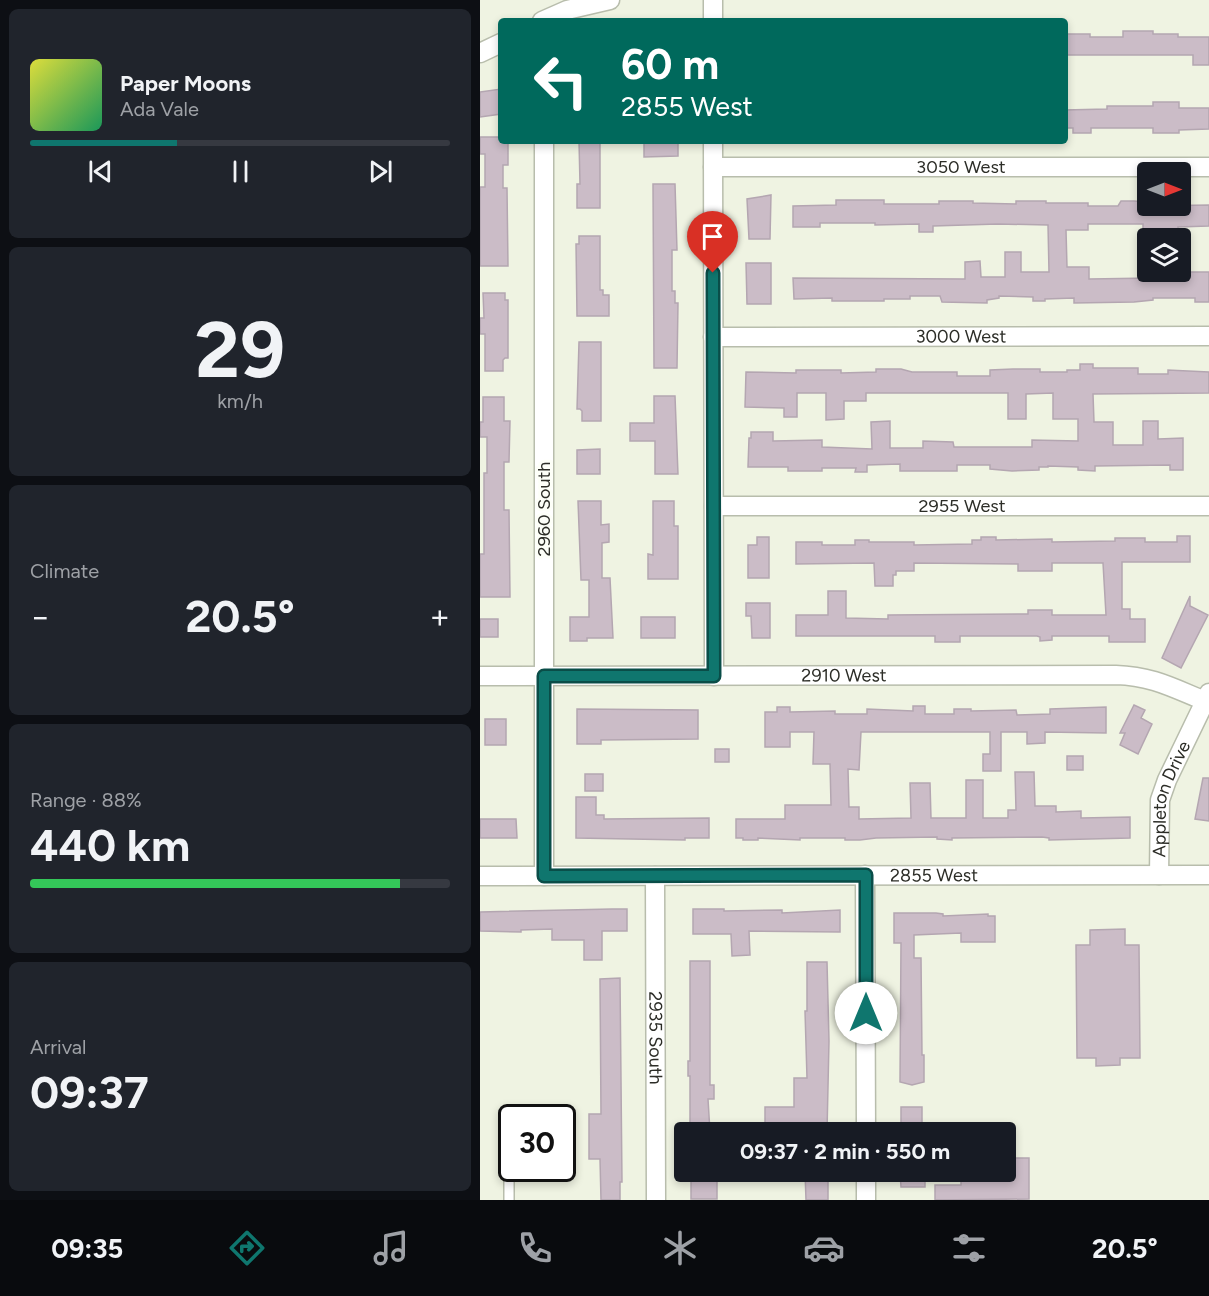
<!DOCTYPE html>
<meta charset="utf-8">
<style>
:root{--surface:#171b24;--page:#20242c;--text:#f1f3f6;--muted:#9ea1a6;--line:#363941;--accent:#0f766e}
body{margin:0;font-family:Figtree,sans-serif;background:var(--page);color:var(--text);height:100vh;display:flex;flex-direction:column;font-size:22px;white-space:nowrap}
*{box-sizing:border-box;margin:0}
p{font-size:20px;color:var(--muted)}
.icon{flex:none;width:33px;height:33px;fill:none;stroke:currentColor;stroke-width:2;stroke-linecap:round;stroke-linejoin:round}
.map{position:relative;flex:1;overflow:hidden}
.details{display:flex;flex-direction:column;gap:9px;padding:9px;background:#0d0f14;width:480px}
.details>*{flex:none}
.hud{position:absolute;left:18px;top:18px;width:570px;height:126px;border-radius:6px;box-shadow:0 3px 9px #0003;background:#00695c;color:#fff;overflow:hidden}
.needle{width:39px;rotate:90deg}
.buttons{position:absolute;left:657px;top:162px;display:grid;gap:12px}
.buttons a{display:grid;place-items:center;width:54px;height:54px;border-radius:6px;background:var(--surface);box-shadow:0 3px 9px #0003;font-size:30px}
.speed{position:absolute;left:18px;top:1104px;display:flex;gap:12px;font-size:30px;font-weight:700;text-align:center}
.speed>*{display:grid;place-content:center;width:78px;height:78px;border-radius:50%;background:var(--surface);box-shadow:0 3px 9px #0003;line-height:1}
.speed .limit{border:3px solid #111;border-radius:9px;background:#fff;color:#111}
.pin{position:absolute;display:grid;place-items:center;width:51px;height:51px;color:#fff;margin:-62px -26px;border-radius:50% 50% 50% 0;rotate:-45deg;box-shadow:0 0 6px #0007}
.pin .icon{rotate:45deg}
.me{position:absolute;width:66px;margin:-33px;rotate:0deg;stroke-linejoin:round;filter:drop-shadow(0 0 4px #0008)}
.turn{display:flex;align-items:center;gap:21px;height:126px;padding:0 24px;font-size:27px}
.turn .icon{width:78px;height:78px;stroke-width:2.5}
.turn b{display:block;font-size:42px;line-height:51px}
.big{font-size:45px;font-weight:700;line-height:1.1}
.details .widget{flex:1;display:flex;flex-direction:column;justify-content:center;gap:9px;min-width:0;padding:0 21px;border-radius:9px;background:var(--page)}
.details .dial{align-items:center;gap:0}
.dial b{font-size:78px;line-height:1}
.song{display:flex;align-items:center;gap:18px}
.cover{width:72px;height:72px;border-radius:9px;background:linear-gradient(135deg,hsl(60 70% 55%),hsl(150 70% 35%))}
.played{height:6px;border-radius:3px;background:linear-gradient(90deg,var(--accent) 35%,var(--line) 35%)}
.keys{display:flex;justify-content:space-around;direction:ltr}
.heat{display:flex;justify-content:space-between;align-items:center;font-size:33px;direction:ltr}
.charge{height:9px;border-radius:4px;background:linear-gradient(90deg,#34c759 88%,var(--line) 0)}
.trip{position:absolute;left:194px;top:1122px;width:342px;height:60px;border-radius:6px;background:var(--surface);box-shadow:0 3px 9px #0003;font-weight:700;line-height:60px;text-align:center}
.menu{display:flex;height:96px;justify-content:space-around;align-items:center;background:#090b0e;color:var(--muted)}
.menu .icon{width:42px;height:42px}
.menu .selected{color:var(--accent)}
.menu b{font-size:27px;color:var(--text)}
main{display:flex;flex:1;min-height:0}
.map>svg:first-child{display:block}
.building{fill:#cbbcc7;stroke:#b4a6b1;stroke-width:1.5}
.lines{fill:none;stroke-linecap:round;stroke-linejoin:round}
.lane-casing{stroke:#b8bdac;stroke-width:12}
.street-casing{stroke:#b8bdac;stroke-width:21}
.lane{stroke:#fff;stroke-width:9}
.street{stroke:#fff;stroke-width:18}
.route-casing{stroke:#0a4d48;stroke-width:15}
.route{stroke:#0f766e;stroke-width:10}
.labels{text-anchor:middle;stroke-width:6;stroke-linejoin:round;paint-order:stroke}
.street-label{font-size:18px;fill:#2c2d27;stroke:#fdfff8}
</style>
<main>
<section class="details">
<div class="widget">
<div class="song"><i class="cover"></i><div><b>Paper Moons</b><p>Ada Vale</p></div></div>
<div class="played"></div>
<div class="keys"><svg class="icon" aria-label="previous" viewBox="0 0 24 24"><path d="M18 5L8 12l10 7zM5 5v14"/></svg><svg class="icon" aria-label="pause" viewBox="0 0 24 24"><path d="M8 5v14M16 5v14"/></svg><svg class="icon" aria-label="next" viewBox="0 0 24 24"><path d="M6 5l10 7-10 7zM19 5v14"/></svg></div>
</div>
<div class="widget dial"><b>29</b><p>km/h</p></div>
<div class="widget"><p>Climate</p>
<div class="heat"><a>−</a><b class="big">20.5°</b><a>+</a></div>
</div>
<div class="widget"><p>Range · 88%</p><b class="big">440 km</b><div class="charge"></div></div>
<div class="widget"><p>Arrival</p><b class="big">09:37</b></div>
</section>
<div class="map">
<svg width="729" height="1200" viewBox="0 0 729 1200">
<rect width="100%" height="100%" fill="#eff3e2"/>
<path class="building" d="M643,31H673V34H698V37H729V65H713V55H585V34H610V37H643Z
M21,89V114L0,117V92Z
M673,102H699V108H729V129L699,130V133H673V128H611V133H593V128H585V110L627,109V106H673Z
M0,137H21V141H28V165H23V188H27L28,266H0V187H5V154H0Z
M99,141H120V208H97V184H100Z
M164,141H198V156L164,157Z
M173,184H195L197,250H192V291H195V303H198L197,368H174Z
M291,195L290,239H269L267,199Z
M356,200H404V204H459V201H493V203L536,204V201H566V203H608V206H638L641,201H654L668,202V206L729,205V226L698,227V231H663V224H608V230H586L587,267H609V279L672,278V276H683V272H729V302H715V298H673V300L654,302L594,303V298L565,299V301H553V297L519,296V298L507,300V303L462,302L460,296H430V299H404V301H352V298L314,299L313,278L485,279V262L500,261L501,277H525V252H541V272H569L568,225L518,224L453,226V232H439V224L395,225V223H340V227H313V206L356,205Z
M99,236H120V290H123V295H129V316H97L96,244H99Z
M266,263H291V304H267Z
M3,293H25V300H28V358H25L23,360V371H5V334H0V318H4Z
M99,342H121V421H102V411L100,409H97Z
M600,364H613V368H658V374H688V370L729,372V393L613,394L614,422H633V445H663V421H678V439L703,438V470H690V465L615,466V471L598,470V467L568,466V467H559V470L532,471L510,469V465H477V471H420V464L387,465V472H375L376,468H342V471H308V467H268L269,438H271V432H293V441L342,440V447L392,449L391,422L410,421V448H443V441L473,442L474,447H552V440L598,441V419H573V393L546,394V419H528V393H386V401H364V419L346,420V393H317V417H304V408L265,407L266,372L316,373V370H361V373L396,372V369H421L432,372H477V376H510V370L533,369H560V372H587V370H600Z
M174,396H195L198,474H175V441H150V423H174Z
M3,397H24V421H30L29,462H24V510H29L30,597H0V554H4V473H7V437H0V422H3Z
M120,449V474H97V450Z
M98,501H121V525L129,524V542L122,543V578H130L133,638H107V641H90V617H109V580H101Z
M173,501H194V526H198V579H168V554L173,555Z
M697,536H710V562H642V609H650V619H665V642H629V636H572V640L560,641V637L557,636H480V642H455V636H316V615H348V591H366V618L408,619V615L548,614V610H572V615H626L623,563H572V571H538V564L434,563V571H416V575H413V586H395L394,563L316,564V542H342V545H375V540H389V542H434V545L492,544V540H501V537H516V540L572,539V542L635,541V538H665V542H697Z
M277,537H289V578H268V545H277Z
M710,596V606L728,615L701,668L682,658Z
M266,603H290V638H272L271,616H266Z
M161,617H195V638H161Z
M0,619H18V637H0Z
M654,705L665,710L661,718L672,724L658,754L640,745L645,733H640Z
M433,706H445V714H474V709H491V711L536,710L537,715L570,714V709L626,707V733L565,732V743L547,744V732H521V771H503V754H510V732H381L379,770L368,769L369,807H379V819L431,818L430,783H450L451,818H486V780H503V818H528V810H536L535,772H554L555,806H576V812L601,811V818L650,817V838L569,840V838L562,837L472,838V840L457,839V837L396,838L380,840H365V838H320V840L278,838V840H263V838H256V819H305V805H351L350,764H333L334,732H310V747H285V712H297V707H310V712L355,711V714H387V709L433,711Z
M97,709L218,710V739L121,740V744H97Z
M5,719H26V745H5Z
M235,749H249V762H235Z
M587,756H603V770H587Z
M105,774H123V791H105Z
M723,778H729V821L715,819Z
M96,797H116V815H124V819L229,818V838H205V840L96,838Z
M0,819H36L37,838H0Z
M132,909H147V931H122V960H104V940H72V929L41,930V932L0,931V912Z
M213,909H244V911L302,910V913L360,910V932L269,931L270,955L252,956L251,934H213Z
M414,913H456L463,914V916L508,914V916H515V942H481V933L434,935V958H441L442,1055H444V1082L432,1085L420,1082L421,943H414Z
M645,929V945H659L660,1058H640V1065L616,1066V1058H597L596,945H610V930Z
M210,961H230V1085H234V1099H228L230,1132H210V1076H208V1061H210Z
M327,962H347L349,1041L347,1132H319V1125H285V1107H314V1078H327L325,1011H327Z
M140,978L142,1182H140V1200H121L120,1159H109V1114H121L120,979Z
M421,1107H442V1132H421Z
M525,1158H549V1199L455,1200V1185H481V1172H525Z
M211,1172H237V1199H211Z
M325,1172H348V1200H326Z
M420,1172H445V1187H421Z"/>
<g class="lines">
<g class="lane-casing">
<path id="lane" d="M29,1200V1133"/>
</g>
<g class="street-casing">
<g id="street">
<path d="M233,0V21"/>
<path d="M62,21L87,10L130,0"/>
<path d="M0,53L21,43"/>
<path d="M64,141V876"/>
<path d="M233,141L234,676"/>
<path id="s1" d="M233,167H729"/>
<path id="s2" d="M233,337L729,336"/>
<path id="s3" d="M234,506H729"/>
<path id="s4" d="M0,676L636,675C672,676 693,688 725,701"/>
<path d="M385,875L386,1132"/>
<path id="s5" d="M679,875L680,800L687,780L729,693"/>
<path id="s6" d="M0,876L729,875"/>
<path id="s7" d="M175,876L176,1200"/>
<path d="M386,1172V1200"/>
</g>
</g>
<use href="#lane" class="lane"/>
<use href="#street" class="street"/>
</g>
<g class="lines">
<g class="route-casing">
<path id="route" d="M233,273L234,676H64V876L386,875V1013"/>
</g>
<use href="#route" class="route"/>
</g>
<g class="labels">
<g class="street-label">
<text dy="6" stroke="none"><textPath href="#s1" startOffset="248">3050 West</textPath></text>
<text dy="6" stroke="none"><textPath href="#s2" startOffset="248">3000 West</textPath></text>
<text dy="6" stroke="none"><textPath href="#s3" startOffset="248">2955 West</textPath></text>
<text transform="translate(64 509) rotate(-90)" y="6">2960 South</text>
<text dy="6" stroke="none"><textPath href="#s4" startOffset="364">2910 West</textPath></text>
<text dy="6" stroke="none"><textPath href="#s5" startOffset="78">Appleton Drive</textPath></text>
<text dy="6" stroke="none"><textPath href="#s6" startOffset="454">2855 West</textPath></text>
<text dy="6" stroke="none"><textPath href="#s7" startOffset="162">2935 South</textPath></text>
</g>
</g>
</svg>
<div class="buttons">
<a><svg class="needle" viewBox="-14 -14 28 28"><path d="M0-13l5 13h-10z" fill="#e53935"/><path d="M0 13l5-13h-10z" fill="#9ea1a6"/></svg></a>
<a><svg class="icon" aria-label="layers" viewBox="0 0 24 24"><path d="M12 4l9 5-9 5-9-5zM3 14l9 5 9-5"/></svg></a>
</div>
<div class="speed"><div class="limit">30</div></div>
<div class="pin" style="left:233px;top:273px;background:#d93025"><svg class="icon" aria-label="arrive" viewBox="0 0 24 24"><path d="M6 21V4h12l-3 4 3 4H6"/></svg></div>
<svg class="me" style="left:386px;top:1013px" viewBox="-20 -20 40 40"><circle r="19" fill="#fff"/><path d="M0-13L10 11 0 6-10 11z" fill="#0f766e"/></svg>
<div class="trip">09:37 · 2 min · 550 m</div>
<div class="hud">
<div class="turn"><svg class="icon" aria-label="left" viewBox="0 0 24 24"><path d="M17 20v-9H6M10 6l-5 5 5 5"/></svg><div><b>60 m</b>2855 West</div></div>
</div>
</div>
</main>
<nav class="menu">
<b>09:35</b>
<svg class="icon selected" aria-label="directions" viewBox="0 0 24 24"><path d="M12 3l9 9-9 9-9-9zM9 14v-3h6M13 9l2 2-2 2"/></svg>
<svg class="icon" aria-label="music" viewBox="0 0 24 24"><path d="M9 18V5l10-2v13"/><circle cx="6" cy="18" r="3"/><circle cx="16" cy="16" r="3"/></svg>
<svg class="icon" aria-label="phone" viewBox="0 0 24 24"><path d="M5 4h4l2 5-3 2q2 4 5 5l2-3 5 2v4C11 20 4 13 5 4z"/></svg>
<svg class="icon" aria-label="climate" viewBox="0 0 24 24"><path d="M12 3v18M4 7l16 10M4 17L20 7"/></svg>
<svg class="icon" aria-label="car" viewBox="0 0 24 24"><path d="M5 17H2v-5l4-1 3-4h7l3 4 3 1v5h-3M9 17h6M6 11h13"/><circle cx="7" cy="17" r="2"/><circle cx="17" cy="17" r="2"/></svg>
<svg class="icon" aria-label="filters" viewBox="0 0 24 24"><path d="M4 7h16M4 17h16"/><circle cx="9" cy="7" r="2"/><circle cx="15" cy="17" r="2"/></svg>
<b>20.5°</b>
</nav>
